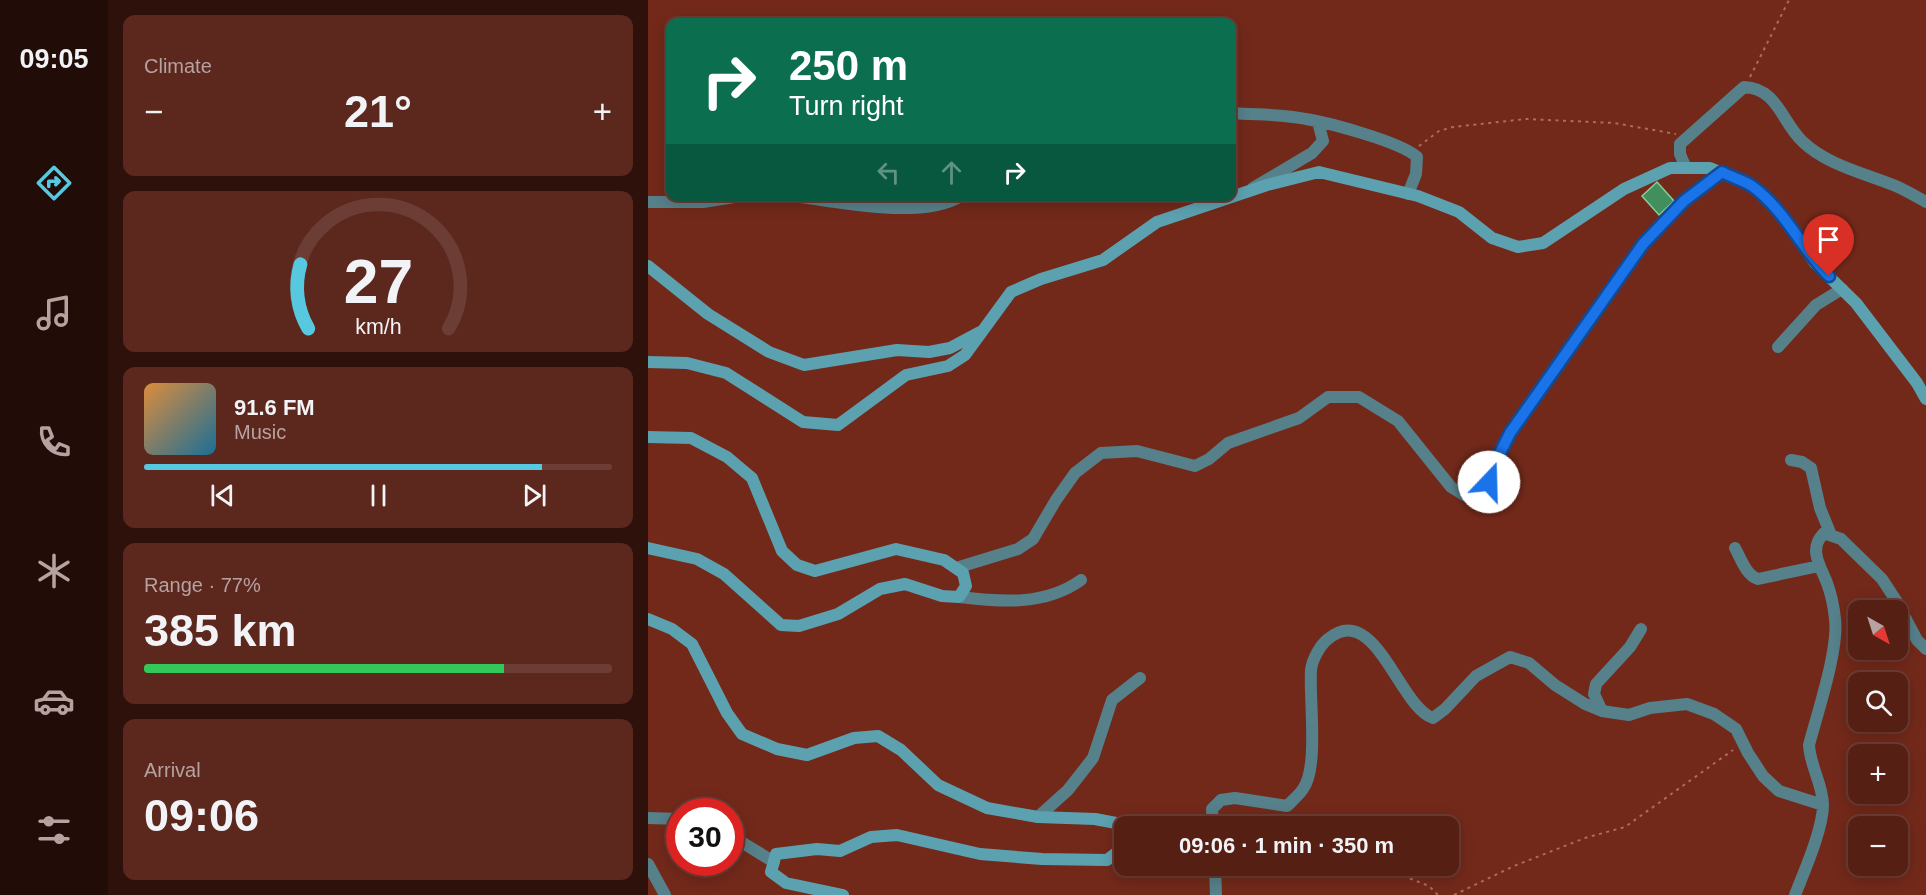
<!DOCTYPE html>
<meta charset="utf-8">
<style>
:root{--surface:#561f14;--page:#5c271d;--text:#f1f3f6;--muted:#b6a2a0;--line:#6c3d34;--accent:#56c9e1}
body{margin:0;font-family:Helvetica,sans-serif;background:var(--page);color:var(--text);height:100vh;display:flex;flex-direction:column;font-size:22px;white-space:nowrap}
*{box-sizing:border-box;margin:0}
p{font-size:20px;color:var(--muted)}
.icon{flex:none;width:33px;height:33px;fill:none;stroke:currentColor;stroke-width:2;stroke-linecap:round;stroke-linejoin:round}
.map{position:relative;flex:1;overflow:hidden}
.side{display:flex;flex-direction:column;gap:15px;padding:15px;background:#2f110b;width:540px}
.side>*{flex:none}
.banner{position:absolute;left:18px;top:18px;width:570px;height:183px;border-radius:12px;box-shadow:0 3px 15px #0003,0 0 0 2px var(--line);background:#0b6e4f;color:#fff;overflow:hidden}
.needle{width:39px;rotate:141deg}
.tools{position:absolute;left:1200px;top:600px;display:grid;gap:12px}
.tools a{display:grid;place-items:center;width:60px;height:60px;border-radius:12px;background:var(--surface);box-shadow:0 3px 15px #0003,0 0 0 2px var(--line);font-size:30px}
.speed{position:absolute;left:18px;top:798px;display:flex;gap:12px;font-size:30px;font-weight:700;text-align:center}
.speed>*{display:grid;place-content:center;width:78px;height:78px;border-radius:50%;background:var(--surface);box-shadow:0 3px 15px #0003,0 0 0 2px var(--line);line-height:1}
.speed .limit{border:9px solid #d22;background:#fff;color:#111}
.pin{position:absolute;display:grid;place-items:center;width:51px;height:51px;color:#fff;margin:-62px -26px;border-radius:50% 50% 50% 0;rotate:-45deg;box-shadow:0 0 6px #0007}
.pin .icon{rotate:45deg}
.me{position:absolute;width:66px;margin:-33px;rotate:21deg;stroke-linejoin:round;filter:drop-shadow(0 0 4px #0008)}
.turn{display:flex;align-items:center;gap:21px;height:126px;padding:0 24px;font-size:27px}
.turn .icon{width:78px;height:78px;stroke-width:2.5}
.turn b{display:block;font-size:42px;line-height:51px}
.lanes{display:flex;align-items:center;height:57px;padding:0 24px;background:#0003;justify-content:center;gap:30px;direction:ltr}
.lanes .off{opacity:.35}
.big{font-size:45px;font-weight:700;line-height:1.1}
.side .widget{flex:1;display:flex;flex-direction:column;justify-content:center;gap:9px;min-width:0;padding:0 21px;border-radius:12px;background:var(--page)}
.side .dial{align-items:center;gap:0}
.dial svg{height:156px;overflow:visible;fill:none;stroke:var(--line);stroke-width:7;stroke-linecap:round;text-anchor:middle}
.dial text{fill:var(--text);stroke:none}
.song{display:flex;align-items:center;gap:18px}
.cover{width:72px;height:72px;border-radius:9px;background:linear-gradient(135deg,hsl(30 70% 55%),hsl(200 70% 35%))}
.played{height:6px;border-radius:3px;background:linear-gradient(90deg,var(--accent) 85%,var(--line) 85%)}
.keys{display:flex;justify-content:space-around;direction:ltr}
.heat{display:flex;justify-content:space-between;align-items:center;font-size:33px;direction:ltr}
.charge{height:9px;border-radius:4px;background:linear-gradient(90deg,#34c759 77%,var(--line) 0)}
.trip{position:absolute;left:466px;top:816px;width:345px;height:60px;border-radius:12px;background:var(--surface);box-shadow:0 3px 15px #0003,0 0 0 2px var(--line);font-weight:700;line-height:60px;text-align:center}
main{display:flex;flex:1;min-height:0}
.menu{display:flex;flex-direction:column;width:108px;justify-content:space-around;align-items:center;background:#220c08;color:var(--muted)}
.menu .icon{width:42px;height:42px}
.menu .active{color:var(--accent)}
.menu b{font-size:27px;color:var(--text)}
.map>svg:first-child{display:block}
.building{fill:#428e5d;stroke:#82cf9a;stroke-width:1.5}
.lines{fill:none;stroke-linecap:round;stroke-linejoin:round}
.path{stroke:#aa6d60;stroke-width:2;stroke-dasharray:3 4.5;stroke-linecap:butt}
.street{stroke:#56808a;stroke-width:12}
.secondary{stroke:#5ca1b0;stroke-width:12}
.route-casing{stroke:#114b97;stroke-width:15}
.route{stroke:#1a73e8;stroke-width:10}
</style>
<main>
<nav class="menu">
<b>09:05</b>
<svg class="icon active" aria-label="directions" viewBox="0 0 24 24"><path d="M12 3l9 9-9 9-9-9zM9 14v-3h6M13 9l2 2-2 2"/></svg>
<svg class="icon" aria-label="music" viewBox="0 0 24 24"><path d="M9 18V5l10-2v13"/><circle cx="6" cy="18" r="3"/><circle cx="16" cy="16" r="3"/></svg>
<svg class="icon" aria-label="phone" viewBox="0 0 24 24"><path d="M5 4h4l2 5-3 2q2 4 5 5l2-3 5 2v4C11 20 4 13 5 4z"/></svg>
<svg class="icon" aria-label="climate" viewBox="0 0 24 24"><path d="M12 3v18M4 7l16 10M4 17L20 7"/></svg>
<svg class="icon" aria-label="car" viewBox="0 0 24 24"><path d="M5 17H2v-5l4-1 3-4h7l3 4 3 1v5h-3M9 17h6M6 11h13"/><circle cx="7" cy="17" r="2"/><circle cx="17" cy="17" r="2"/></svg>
<svg class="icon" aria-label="filters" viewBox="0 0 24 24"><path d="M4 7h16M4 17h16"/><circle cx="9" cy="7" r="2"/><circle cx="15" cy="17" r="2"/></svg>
</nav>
<section class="side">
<div class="widget"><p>Climate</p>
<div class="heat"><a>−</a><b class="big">21°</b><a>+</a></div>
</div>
<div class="widget dial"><svg viewBox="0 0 100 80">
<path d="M14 69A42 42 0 1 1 86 69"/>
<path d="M14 69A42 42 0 0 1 10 36" stroke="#56c9e1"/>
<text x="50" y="56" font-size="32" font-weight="700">27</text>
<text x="50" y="72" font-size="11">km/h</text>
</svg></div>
<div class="widget">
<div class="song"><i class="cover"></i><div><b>91.6 FM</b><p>Music</p></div></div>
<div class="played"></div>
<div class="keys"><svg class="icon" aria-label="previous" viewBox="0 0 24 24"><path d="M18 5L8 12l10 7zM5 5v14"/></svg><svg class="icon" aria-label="pause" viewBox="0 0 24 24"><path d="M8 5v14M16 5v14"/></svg><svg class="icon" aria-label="next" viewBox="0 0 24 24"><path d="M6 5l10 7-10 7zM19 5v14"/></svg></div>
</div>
<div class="widget"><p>Range · 77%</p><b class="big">385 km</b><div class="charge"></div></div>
<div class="widget"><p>Arrival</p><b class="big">09:06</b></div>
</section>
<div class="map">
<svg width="1278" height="895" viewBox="0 0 1278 895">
<rect width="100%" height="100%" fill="#72291a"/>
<path class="building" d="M1009,182L1026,201L1011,215L994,196Z"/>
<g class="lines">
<path class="path" d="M1102,77L1141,0
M771,146L791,131L805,127L878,119L966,123L1028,134
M745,866L748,873L781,886L790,895
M806,895L866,866L937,838L977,827L1085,750"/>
<path class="street" d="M584,113C608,115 635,114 658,119C682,123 753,142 769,157L768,174L760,194
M1038,168L1032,154V144L1096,87C1129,88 1134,122 1154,141C1178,165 1219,174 1250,187C1259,191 1269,197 1278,202
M605,188L664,153L675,141L670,122
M146,196C190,202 273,220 313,196
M0,202H55L93,196
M1130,347L1168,305L1194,289
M1143,460L1154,462L1163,468L1172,508L1183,535
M1087,548C1093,559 1098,575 1110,579L1171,566
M308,568L370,549L385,539L408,500L427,473L453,453L489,451L547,466L561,459L580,443L651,418L680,397H711L750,421L803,487L816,495L830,491L841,481L862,433L995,244L1036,201L1074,173
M311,597C353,602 397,606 433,580
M954,711L946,694L948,684L982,647L993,629
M390,817L420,790L445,758L464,700L492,678
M0,818L32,819
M565,826L564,809L573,800L587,798L639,806C645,800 651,795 655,789C671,767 661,699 663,670C664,660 672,645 680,639C727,600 751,707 785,718L797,709L828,676L862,657L881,663L907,685L937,704L954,711L981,715L1002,708L1039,704L1066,714L1088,729L1100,753L1115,776L1131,791L1175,805
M82,835L126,862
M0,864L17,895
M567,866L568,895
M1147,895C1156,872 1175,829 1175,805C1175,785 1162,766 1161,745C1169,714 1191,649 1187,619C1186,608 1183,594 1179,583C1172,565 1160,549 1176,533L1193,539L1234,579L1249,602L1269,640L1278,649"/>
<path class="secondary" d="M0,266L60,314L121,352L156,365L249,350L281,352L302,348L332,332
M0,362L39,363L78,373L155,422L190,425L258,375L300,366L317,355L363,292L393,279L455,260L509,222L619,185L671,172L770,196L811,212L844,238L870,247L895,243L976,189L1022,168H1062L1103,185L1132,212L1167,263L1208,303L1269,383L1278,399
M0,437L43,438L79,457L104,478L134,551L149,565L167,571L248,549L296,560L315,573L318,586L311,597L294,596L257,584L232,589L190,614L151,626L133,625L76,574L49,559L0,548
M0,619L24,629L44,644L79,713L94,734L129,749L159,755L206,738L230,736L253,750L290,785L339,808L390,817L447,819L468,823L477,838L472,850L459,860L394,859L332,854L249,835L223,837L192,851L169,849L128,854L123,872L138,883L195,895"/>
</g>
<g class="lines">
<g class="route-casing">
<path id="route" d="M841,482L844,469L862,433L995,244L1036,201L1074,172C1083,177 1095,180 1104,186C1137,210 1153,248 1181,276"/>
</g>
<use href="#route" class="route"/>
</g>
</svg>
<div class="tools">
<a><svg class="needle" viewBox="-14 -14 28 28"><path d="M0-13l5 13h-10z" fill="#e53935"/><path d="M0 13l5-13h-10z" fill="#b6a2a0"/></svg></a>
<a><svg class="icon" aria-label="search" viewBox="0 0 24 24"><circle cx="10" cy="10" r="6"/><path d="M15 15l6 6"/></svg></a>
<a>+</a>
<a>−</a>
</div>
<div class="speed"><div class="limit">30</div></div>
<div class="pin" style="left:1181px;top:276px;background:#d93025"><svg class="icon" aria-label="arrive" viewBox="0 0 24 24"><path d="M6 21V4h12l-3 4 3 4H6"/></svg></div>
<svg class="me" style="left:841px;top:482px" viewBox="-20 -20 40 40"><circle r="19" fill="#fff"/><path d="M0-13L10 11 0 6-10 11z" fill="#1a73e8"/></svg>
<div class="trip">09:06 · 1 min · 350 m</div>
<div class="banner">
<div class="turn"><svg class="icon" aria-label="right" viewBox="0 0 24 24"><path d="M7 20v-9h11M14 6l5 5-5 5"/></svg><div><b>250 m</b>Turn right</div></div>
<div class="lanes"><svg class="icon off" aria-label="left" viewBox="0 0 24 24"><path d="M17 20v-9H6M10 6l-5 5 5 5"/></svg><svg class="icon off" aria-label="ahead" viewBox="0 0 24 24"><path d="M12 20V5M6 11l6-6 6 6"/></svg><svg class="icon" aria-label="right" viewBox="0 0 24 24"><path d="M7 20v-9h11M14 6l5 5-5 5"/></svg></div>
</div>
</div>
</main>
